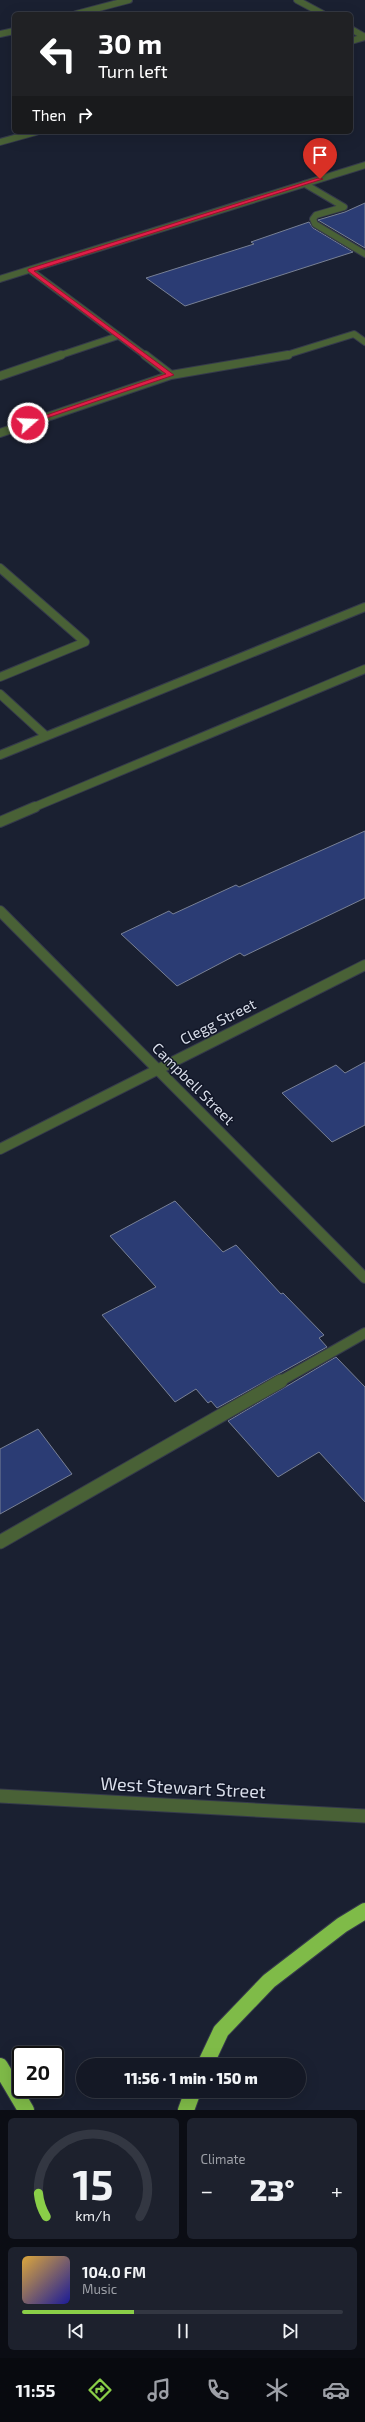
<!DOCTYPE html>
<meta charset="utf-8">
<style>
:root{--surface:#141825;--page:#1d212d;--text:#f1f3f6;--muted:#9da0a7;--line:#333742;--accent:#8ace48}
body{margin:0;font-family:"Exo 2",sans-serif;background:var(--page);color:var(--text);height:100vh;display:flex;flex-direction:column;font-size:15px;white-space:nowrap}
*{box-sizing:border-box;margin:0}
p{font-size:13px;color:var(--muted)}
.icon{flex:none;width:22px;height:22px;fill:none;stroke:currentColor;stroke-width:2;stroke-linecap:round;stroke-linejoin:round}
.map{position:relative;height:2110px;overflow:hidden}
.panel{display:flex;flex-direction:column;gap:8px;padding:8px;background:#0b0d14;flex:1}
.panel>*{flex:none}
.guide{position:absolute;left:12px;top:12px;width:341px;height:122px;border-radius:6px;box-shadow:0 4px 16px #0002,0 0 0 1px var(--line);background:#202124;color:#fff;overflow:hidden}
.speed{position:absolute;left:12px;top:2046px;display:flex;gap:8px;font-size:20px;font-weight:700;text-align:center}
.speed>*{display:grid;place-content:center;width:52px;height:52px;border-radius:50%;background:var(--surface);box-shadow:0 4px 16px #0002,0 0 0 1px var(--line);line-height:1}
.speed .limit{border:2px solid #111;border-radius:6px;background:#fff;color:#111}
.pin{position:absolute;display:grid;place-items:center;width:34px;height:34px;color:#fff;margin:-41px -17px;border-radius:50% 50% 50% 0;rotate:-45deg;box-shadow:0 0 4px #0007}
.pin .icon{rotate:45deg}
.me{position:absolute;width:44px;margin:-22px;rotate:71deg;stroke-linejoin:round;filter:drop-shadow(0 0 3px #0008)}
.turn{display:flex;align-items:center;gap:14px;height:84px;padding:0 20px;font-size:18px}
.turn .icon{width:52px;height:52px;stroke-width:2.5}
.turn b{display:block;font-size:28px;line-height:34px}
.then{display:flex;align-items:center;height:38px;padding:0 20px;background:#0003;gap:8px;font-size:15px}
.big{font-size:30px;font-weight:800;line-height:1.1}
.panel .widget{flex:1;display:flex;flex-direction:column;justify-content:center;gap:6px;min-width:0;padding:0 14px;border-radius:6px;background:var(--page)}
.panel .dial{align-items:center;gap:0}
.dial svg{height:104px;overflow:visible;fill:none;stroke:var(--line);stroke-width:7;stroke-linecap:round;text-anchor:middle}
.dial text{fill:var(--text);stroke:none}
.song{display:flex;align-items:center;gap:12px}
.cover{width:48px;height:48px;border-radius:6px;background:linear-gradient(135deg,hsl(40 70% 55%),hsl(240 70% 35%))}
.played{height:4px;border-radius:2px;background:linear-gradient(90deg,var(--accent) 35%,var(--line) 35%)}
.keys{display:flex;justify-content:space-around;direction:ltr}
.heat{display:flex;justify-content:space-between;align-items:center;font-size:22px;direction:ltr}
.panel .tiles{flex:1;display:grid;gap:8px;grid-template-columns:1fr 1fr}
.widget:last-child{grid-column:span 2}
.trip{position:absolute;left:76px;top:2058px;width:230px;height:40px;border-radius:20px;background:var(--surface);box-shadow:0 4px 16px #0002,0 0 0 1px var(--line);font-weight:800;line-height:40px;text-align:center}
.menu{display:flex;height:64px;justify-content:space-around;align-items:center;background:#080a0f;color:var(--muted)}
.menu .icon{width:28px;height:28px}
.menu .current{color:var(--accent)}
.menu b{font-size:18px;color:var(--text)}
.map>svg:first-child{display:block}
.building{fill:#2b3c74;stroke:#788095}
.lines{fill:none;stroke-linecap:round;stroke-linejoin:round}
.service-far3-casing{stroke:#353a4b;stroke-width:8}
.service-far2-casing{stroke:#353a4b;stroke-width:10}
.service-far1-casing{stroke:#353a4b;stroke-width:12}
.service-casing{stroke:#353a4b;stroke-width:15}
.minor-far1-casing{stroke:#353a4b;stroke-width:8}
.minor-casing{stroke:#353a4b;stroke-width:12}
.tertiary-far2-casing{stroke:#353a4b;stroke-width:8}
.tertiary-far1-casing{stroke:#353a4b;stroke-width:12}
.tertiary-casing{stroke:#353a4b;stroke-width:15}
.motorway-casing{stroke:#353a4b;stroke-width:18}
.service-far3{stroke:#496136;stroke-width:6}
.service-far2{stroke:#496136;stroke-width:8}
.service-far1{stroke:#496136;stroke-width:10}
.service{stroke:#496136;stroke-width:13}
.minor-far1{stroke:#496136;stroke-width:6}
.minor{stroke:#496136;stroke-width:10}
.tertiary-far2{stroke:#496136;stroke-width:6}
.tertiary-far1{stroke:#496136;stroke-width:10}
.tertiary{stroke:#496136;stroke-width:13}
.motorway{stroke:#7fbb48;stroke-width:16}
.route{fill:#e11d48;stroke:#92132f}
.labels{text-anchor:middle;stroke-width:3;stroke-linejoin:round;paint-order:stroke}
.street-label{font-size:15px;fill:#d8dde9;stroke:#111627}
.near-street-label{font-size:18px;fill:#d8dde9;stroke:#111627}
</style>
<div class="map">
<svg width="365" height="2110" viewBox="0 0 365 2110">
<rect width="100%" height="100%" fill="#1a2031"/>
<path class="building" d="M365,203V248L318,220L345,212Z
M309,222L313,228L353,252L185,306L146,278L254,244L251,242Z
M365,831V898L244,956L240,953L177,986L121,934L169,911L173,914L236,885L239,887Z
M365,1062V1125L332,1142L282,1093L336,1065L345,1073Z
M175,1201L223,1252L236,1245L281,1294L283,1293L324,1335L319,1338L327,1347L217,1408L211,1401L208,1403L196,1389L175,1402L102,1315L156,1287L110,1236Z
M336,1357L365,1387V1502L319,1452L278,1477L228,1421Z
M38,1429L72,1474L0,1514V1449Z"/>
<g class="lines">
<g class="service-far3-casing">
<path id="service-far3" d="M351,41L365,37
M0,142L36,132
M305,184L344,207L316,215L313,219L315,224L365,254
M30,270L146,356
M58,356L118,336
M283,356L354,334L365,342"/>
</g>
<g class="service-far2-casing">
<path id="service-far2" d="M145,355L171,375L288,355
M0,376L61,355
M0,433L171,375
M0,568L85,642L0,677
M0,694L46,736
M0,755L365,607
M32,808L365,669"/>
</g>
<g class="service-far1-casing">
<path id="service-far1" d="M0,822L35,807
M279,1382L365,1333"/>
</g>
<g class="service-casing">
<path id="service" d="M0,1542L281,1381"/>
</g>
<g class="minor-far1-casing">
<path id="minor-far1" d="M297,0L323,14
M76,14L129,0
M351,29L365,37
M0,34L14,31"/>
</g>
<g class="minor-casing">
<path id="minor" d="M0,1149L365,965"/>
</g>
<g class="tertiary-far2-casing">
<path id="tertiary-far2" d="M0,279L365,165"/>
</g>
<g class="tertiary-far1-casing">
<path id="tertiary-far1" d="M0,911L365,1278"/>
</g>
<g class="tertiary-casing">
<path id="tertiary" d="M0,1796L365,1816"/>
</g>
<g class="motorway-casing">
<path id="motorway" d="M205,2065L221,2031L269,1981L342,1925L365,1911
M0,2066L26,2110
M186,2110L193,2091"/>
</g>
<use href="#service-far3" class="service-far3"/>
<use href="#service-far2" class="service-far2"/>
<use href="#service-far1" class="service-far1"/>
<use href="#service" class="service"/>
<use href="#minor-far1" class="minor-far1"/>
<use href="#minor" class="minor"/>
<use href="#tertiary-far2" class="tertiary-far2"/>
<use href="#tertiary-far1" class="tertiary-far1"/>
<use href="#tertiary" class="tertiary"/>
<use href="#motorway" class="motorway"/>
</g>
<path class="route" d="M318,178L323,179L34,271L174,375L26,425V422L166,374L28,271V269Z"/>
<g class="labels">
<g class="street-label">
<text transform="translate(218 1022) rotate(-27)" y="5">Clegg Street</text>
<text transform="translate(193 1084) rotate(45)" y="5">Campbell Street</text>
</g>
<g class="near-street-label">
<text transform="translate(183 1788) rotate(3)" y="6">West Stewart Street</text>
</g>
</g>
</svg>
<div class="speed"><div class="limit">20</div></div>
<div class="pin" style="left:320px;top:179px;background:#d93025"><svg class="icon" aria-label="arrive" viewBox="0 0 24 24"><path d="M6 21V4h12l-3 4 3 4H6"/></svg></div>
<svg class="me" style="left:28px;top:423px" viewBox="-20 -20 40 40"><circle r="17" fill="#e11d48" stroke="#fff" stroke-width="3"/><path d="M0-11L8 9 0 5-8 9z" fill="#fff"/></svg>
<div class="trip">11:56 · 1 min · 150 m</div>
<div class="guide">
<div class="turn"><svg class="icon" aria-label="left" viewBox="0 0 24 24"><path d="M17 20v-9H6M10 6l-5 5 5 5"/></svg><div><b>30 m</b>Turn left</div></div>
<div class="then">Then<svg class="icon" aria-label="right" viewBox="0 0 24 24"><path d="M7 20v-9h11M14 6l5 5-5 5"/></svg></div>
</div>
</div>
<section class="panel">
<div class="tiles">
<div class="widget dial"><svg viewBox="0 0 100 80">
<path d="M14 69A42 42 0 1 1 86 69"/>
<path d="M14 69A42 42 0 0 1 8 51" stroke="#8ace48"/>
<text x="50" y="56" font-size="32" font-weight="700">15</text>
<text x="50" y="72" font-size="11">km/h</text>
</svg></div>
<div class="widget"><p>Climate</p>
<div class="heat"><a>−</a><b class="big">23°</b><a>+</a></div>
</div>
<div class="widget">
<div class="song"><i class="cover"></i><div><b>104.0 FM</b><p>Music</p></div></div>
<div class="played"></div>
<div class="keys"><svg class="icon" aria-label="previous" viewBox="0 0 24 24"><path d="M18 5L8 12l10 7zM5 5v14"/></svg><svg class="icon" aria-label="pause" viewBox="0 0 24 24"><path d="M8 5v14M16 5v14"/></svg><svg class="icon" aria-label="next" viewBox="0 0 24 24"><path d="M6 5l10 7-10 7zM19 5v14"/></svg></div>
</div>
</div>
</section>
<nav class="menu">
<b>11:55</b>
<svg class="icon current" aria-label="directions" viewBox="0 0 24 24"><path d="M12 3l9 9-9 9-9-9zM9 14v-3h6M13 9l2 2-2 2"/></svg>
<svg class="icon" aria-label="music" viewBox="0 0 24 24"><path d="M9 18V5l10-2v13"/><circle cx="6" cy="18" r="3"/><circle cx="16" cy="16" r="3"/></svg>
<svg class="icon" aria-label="phone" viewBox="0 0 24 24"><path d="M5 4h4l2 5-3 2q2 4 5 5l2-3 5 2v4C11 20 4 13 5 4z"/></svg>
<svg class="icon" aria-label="climate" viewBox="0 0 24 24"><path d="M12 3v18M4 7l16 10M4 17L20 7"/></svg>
<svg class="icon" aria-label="car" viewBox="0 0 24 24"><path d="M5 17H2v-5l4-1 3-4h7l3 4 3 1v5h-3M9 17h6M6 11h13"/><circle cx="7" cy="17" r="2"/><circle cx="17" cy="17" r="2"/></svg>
</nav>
